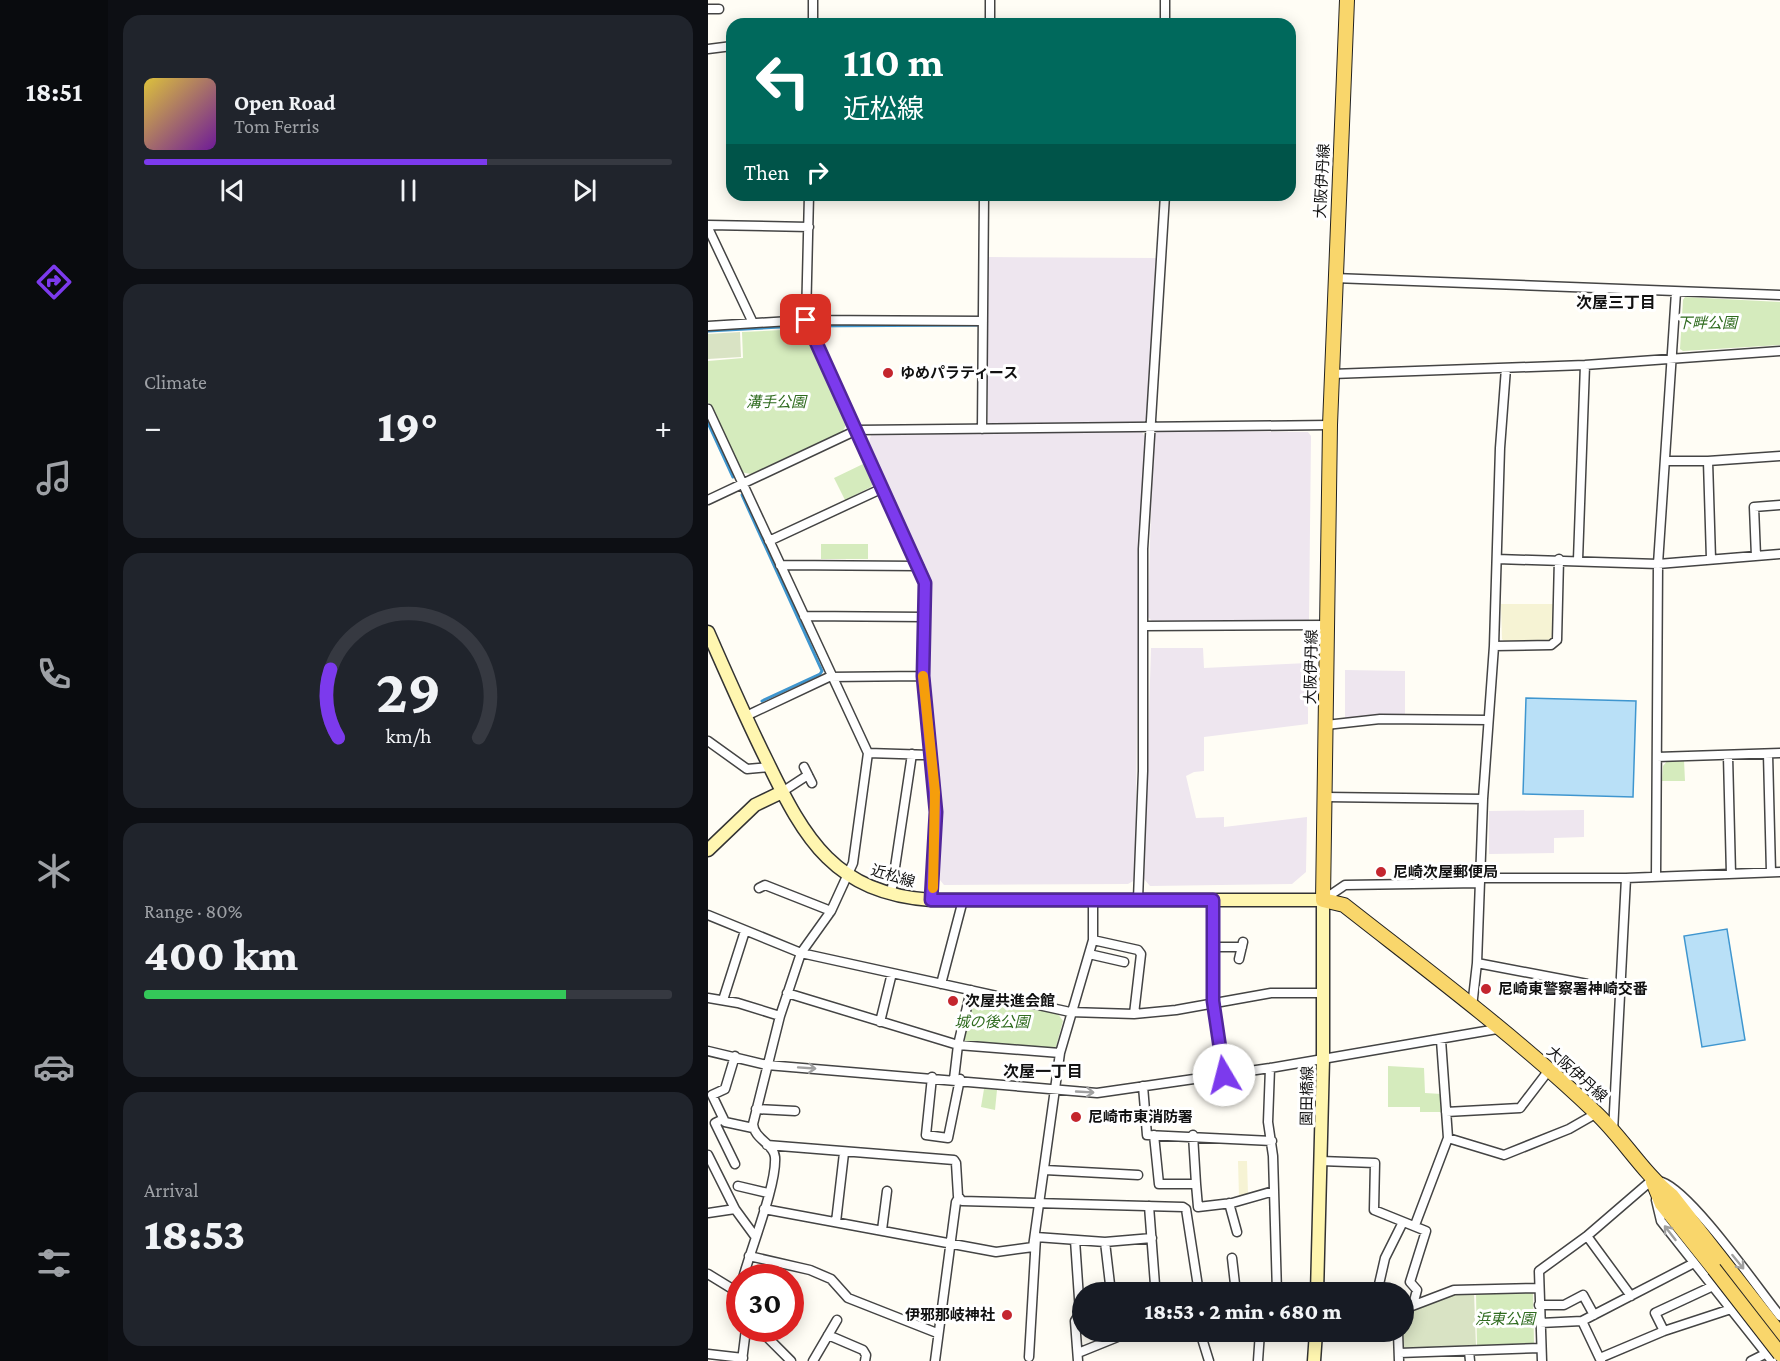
<!DOCTYPE html>
<meta charset="utf-8">
<style>
:root{--surface:#171b24;--page:#20242c;--text:#f1f3f6;--muted:#9ea1a6;--line:#363941;--accent:#7c3aed}
body{margin:0;font-family:"Crimson Pro","Noto Sans JP",serif;background:var(--page);color:var(--text);height:100vh;display:flex;flex-direction:column;font-size:22px;white-space:nowrap}
*{box-sizing:border-box;margin:0}
p{font-size:20px;color:var(--muted)}
.icon{flex:none;width:33px;height:33px;fill:none;stroke:currentColor;stroke-width:2;stroke-linecap:round;stroke-linejoin:round}
.map{position:relative;flex:1;overflow:hidden}
.panel{display:flex;flex-direction:column;gap:15px;padding:15px;background:#0d0f14;width:600px}
.panel>*{flex:none}
.banner{position:absolute;left:18px;top:18px;width:570px;height:183px;border-radius:18px;box-shadow:0 3px 15px #0003;background:#00695c;color:#fff;overflow:hidden}
.speed{position:absolute;left:18px;top:1264px;display:flex;gap:12px;font-size:30px;font-weight:700;text-align:center}
.speed>*{display:grid;place-content:center;width:78px;height:78px;border-radius:50%;background:var(--surface);box-shadow:0 3px 15px #0003;line-height:1}
.speed .limit{border:9px solid #d22;background:#fff;color:#111}
.pin{position:absolute;display:grid;place-items:center;width:51px;height:51px;color:#fff;margin:-26px;border-radius:12px;box-shadow:0 3px 9px #0006}
.me{position:absolute;width:66px;margin:-33px;rotate:352deg;stroke-linejoin:round;filter:drop-shadow(0 0 4px #0008)}
.turn{display:flex;align-items:center;gap:21px;height:126px;padding:0 18px;font-size:27px}
.turn .icon{width:78px;height:78px;stroke-width:2.5}
.turn b{display:block;font-size:42px;line-height:51px}
.then{display:flex;align-items:center;height:57px;padding:0 18px;background:#0003;gap:12px;font-size:22px}
.big{font-size:45px;font-weight:800;line-height:1.1}
.panel .widget{flex:1;display:flex;flex-direction:column;justify-content:center;gap:9px;min-width:0;padding:0 21px;border-radius:18px;background:var(--page)}
.panel .dial{align-items:center;gap:0}
.dial svg{height:156px;overflow:visible;fill:none;stroke:var(--line);stroke-width:7;stroke-linecap:round;text-anchor:middle}
.dial text{fill:var(--text);stroke:none}
.song{display:flex;align-items:center;gap:18px}
.cover{width:72px;height:72px;border-radius:9px;background:linear-gradient(135deg,hsl(50 70% 55%),hsl(280 70% 35%))}
.played{height:6px;border-radius:3px;background:linear-gradient(90deg,var(--accent) 65%,var(--line) 65%)}
.keys{display:flex;justify-content:space-around;direction:ltr}
.heat{display:flex;justify-content:space-between;align-items:center;font-size:33px;direction:ltr}
.charge{height:9px;border-radius:4px;background:linear-gradient(90deg,#34c759 80%,var(--line) 0)}
.trip{position:absolute;left:364px;top:1282px;width:342px;height:60px;border-radius:30px;background:var(--surface);box-shadow:0 3px 15px #0003;font-weight:800;line-height:60px;text-align:center}
main{display:flex;flex:1;min-height:0}
.tabs{display:flex;flex-direction:column;width:108px;justify-content:space-around;align-items:center;background:#090b0e;color:var(--muted)}
.tabs .icon{width:42px;height:42px}
.tabs .current{color:var(--accent)}
.tabs b{font-size:27px;color:var(--text)}
.map>svg:first-child{display:block}
.industrial{fill:#eee6ef}
.farmland{fill:#f6f3d4}
.green{fill:#d5ebbd}
.cemetery{fill:#d9e3c4}
.water{fill:#b9e0f7;stroke:#3f96cf;stroke-width:1.5}
.lines{fill:none;stroke-linecap:round;stroke-linejoin:round}
.stream{stroke:#3f96cf;stroke-width:3}
.street-casing{stroke:#444;stroke-width:11}
.secondary-casing{stroke:#333;stroke-width:15}
.primary-casing{stroke:#222;stroke-width:16}
.street{stroke:#fff;stroke-width:8}
.secondary{stroke:#fff6b0;stroke-width:12}
.primary{stroke:#f9d66b;stroke-width:14}
.primary-bridge-casing{stroke:#222;stroke-width:16;stroke-linecap:butt}
.primary-bridge{stroke:#f9d66b;stroke-width:14}
.oneway{stroke:#a0a0a0}
.route-casing{stroke:#51269a;stroke-width:15}
.route{stroke:#7c3aed;stroke-width:10}
.slow{stroke:#f59e0b;stroke-width:10}
.poi-dot{fill:#c4262e;stroke:#fff;stroke-width:2}
.labels{text-anchor:middle;stroke-width:6;stroke-linejoin:round;paint-order:stroke}
.street-label{font-size:15px;fill:#111;stroke:#fff}
.park-label{font-size:15px;font-style:italic;fill:#2f6b1f;stroke:#fff}
.poi-label{font-size:15px;font-weight:bold;fill:#111;stroke:#fff;text-anchor:start}
.neighbourhood-label{font-size:16px;font-weight:bold;fill:#111;stroke:#fff}
</style>
<main>
<nav class="tabs">
<b>18:51</b>
<svg class="icon current" aria-label="directions" viewBox="0 0 24 24"><path d="M12 3l9 9-9 9-9-9zM9 14v-3h6M13 9l2 2-2 2"/></svg>
<svg class="icon" aria-label="music" viewBox="0 0 24 24"><path d="M9 18V5l10-2v13"/><circle cx="6" cy="18" r="3"/><circle cx="16" cy="16" r="3"/></svg>
<svg class="icon" aria-label="phone" viewBox="0 0 24 24"><path d="M5 4h4l2 5-3 2q2 4 5 5l2-3 5 2v4C11 20 4 13 5 4z"/></svg>
<svg class="icon" aria-label="climate" viewBox="0 0 24 24"><path d="M12 3v18M4 7l16 10M4 17L20 7"/></svg>
<svg class="icon" aria-label="car" viewBox="0 0 24 24"><path d="M5 17H2v-5l4-1 3-4h7l3 4 3 1v5h-3M9 17h6M6 11h13"/><circle cx="7" cy="17" r="2"/><circle cx="17" cy="17" r="2"/></svg>
<svg class="icon" aria-label="filters" viewBox="0 0 24 24"><path d="M4 7h16M4 17h16"/><circle cx="9" cy="7" r="2"/><circle cx="15" cy="17" r="2"/></svg>
</nav>
<section class="panel">
<div class="widget">
<div class="song"><i class="cover"></i><div><b>Open Road</b><p>Tom Ferris</p></div></div>
<div class="played"></div>
<div class="keys"><svg class="icon" aria-label="previous" viewBox="0 0 24 24"><path d="M18 5L8 12l10 7zM5 5v14"/></svg><svg class="icon" aria-label="pause" viewBox="0 0 24 24"><path d="M8 5v14M16 5v14"/></svg><svg class="icon" aria-label="next" viewBox="0 0 24 24"><path d="M6 5l10 7-10 7zM19 5v14"/></svg></div>
</div>
<div class="widget"><p>Climate</p>
<div class="heat"><a>−</a><b class="big">19°</b><a>+</a></div>
</div>
<div class="widget dial"><svg viewBox="0 0 100 80">
<path d="M14 69A42 42 0 1 1 86 69"/>
<path d="M14 69A42 42 0 0 1 10 34" stroke="#7c3aed"/>
<text x="50" y="56" font-size="32" font-weight="700">29</text>
<text x="50" y="72" font-size="11">km/h</text>
</svg></div>
<div class="widget"><p>Range · 80%</p><b class="big">400 km</b><div class="charge"></div></div>
<div class="widget"><p>Arrival</p><b class="big">18:53</b></div>
</section>
<div class="map">
<svg width="1072" height="1361" viewBox="0 0 1072 1361">
<rect width="100%" height="100%" fill="#fffdf5"/>
<path class="industrial" d="M280,257L448,258L440,415L436,423H280Z
M450,430L600,432L603,436L601,622L446,623L440,617L445,436Z
M433,431L437,437L431,564L427,880L420,884L236,885L232,880V824L220,678L221,577L161,442L163,435Z
M443,648H495L496,668L600,663V724L496,737V771L486,772L478,776L488,818L516,817V827L599,817L598,872L584,884L442,886L436,879Z
M637,670L697,671V716L637,721Z
M876,810V837L846,838V853L781,854V811Z"/>
<path class="farmland" d="M793,604H846L845,641L797,642L794,639Z
M530,1161H539L540,1194L531,1197Z
M496,1332H548V1341L498,1339Z"/>
<path class="green" d="M977,297L1072,302V345L975,351L972,349L975,300Z
M94,329L139,423L135,431L43,474L32,472L0,402V361L35,358L34,332Z
M155,464L165,483L163,487L137,500L126,478Z
M113,544H160V559H113Z
M960,760H976L977,781H954L955,766Z
M271,996L350,1014L355,1021L348,1047L344,1050L258,1042L255,1038L265,1000Z
M680,1066L716,1068L717,1093L734,1094V1112H712V1107H680Z
M276,1089L289,1090L287,1110L273,1107Z
M825,1291L826,1344L769,1347L768,1293Z"/>
<path class="cemetery" d="M32,332L33,357L0,359V334Z
M766,1293L768,1347L697,1350L694,1347L696,1312L746,1294Z"/>
<path class="water" d="M818,698L928,701L925,797L815,794Z
M1019,929L1037,1040L994,1047L976,936Z"/>
<g class="lines">
<path class="stream" d="M0,331L90,326L273,325
M0,423L25,477
M34,495L114,671L112,674L54,701"/>
<g class="street-casing">
<path id="street" d="M0,9H11
M105,24V0
M282,24V0
M457,24V0
M0,49L24,46
M101,195L98,320L217,583L215,676L228,812L223,900
M0,225L101,227
M0,228L45,323
M626,278L1072,295
M0,326L98,320L275,321
M624,374L877,365L1072,351
M0,409L160,753L145,863L123,911L93,953L72,1016L45,1124C46,1139 66,1144 67,1157C69,1184 43,1248 35,1278
M274,429L276,195
M958,461H1000
M0,500L149,430L622,425
M61,541L175,488
M1048,556L1046,507L1072,505
M789,559L950,564L1072,554
M1003,559L1000,461L1072,456
M870,560L877,365
M72,565L211,566
M96,616L217,617
M435,626L620,625
M786,646L843,645L849,640L851,559
M38,716L121,677L215,676
M618,725L672,719L780,720
M0,741L39,769L61,767
M160,753L223,755
M1060,754L1063,872
M1020,756L1023,874
M949,757L1072,753
M96,767L104,783
M74,792L100,775
M617,797L775,799
M948,877L950,564L968,292
M773,878H918L1072,872
M51,888L57,885L123,911
M183,894L204,754
M430,899L435,771V549L457,195
M505,900V1001L516,1075
M615,900L637,885L772,883
M0,915L93,953L362,1012L426,1014L468,1010L563,993H615
M385,940L430,950L433,954L426,1014
M505,947H534
M381,954L416,962
M531,959L535,942
M769,963L911,990
M233,984L255,900
M79,993L250,1045L352,1053
M0,998L30,1003L72,1016
M15,1000L37,931
M764,1007L769,963L775,799L786,646L792,448L798,368
M172,1022L184,973
M0,1051L59,1065L389,1093L562,1068L789,1029
M27,1056L17,1089L4,1095L17,1122L45,1128
M562,1068L560,1122L565,1156L569,1293
M224,1077L218,1135L240,1138L252,1079
M246,1079L250,1045L263,990
M435,1086L439,1135L564,1141
M48,1109L87,1111
M738,1112L812,1108L841,1070
M15,1119L7,1123L27,1164
M905,1132L918,878
M446,1135L451,1184H488L490,1207L524,1203L566,1191
M485,1135L488,1184
M740,1138L796,1155L861,1129L889,1113
M59,1145L246,1160L248,1163L250,1196L254,1201L475,1207L478,1209L491,1293
M0,1155L27,1209L46,1235
M613,1161L667,1163L666,1210L718,1231L702,1282L709,1290L705,1305
M337,1170L430,1175
M954,1182C984,1193 1048,1286 1072,1316
M30,1186L60,1193
M948,1200L953,1221L1064,1361
M521,1203L529,1232
M441,1206L447,1285L456,1293
M56,1209L288,1252L325,1247L352,1053L385,940V899
M0,1213L27,1209
M128,1222L136,1153
M707,1225L740,1138L733,1040
M174,1230L179,1191
M879,1236L923,1296
M367,1240L372,1313L367,1321L370,1361
M397,1242L403,1293
M41,1256L102,1270L123,1279L140,1298L229,1333
M524,1258L528,1293
M0,1274L31,1293
M669,1293L677,1258L694,1224
M831,1305H856L875,1295L886,1315
M696,1309L746,1290L830,1288
M874,1321L893,1361
M832,1323L874,1321L986,1263
M51,1329L83,1361
M956,1331L947,1313L1005,1286
M492,1332L501,1361
M690,1332L691,1361
M120,1335L155,1350L158,1355L157,1361
M761,1351L762,1361
M370,1353L422,1332
M691,1353L833,1348
M0,1354L35,1358
M321,1357L328,1237L397,1242L444,1238
M892,1358L956,1331L1023,1309
M34,1361L38,1329
M105,1361L129,1320
M227,1361L248,1202L251,1197
M550,1361L552,1332
M834,1361L831,1271L879,1236L944,1180
M1043,1361L1061,1352"/>
</g>
<g class="secondary-casing">
<path id="secondary" d="M0,632C19,675 38,719 59,761C97,840 127,893 223,900H615V1059L609,1293
M0,850L47,805L74,792
M606,1361L608,1332"/>
</g>
<g class="primary-casing">
<path id="primary" d="M639,0L622,425L615,900L636,905C720,971 810,1038 887,1112C915,1138 934,1172 964,1196L1072,1334
M945,1182L954,1204L1006,1269"/>
</g>
<use href="#street" class="street"/>
<use href="#secondary" class="secondary"/>
<use href="#primary" class="primary"/>
<g class="primary-bridge-casing">
<path id="primary-bridge" d="M1006,1269L1072,1354"/>
</g>
<use href="#primary-bridge" class="primary-bridge"/>
</g>
<defs><path id="oneway-shaft" d="M-6 0H5M1.5-3L5.5 0L1.5 3" fill="none" stroke-width="1.6" stroke-linecap="round" stroke-linejoin="round" transform="scale(1.5)"/></defs>
<g class="oneway">
<use href="#oneway-shaft" transform="translate(99 1068) rotate(4)"/>
<use href="#oneway-shaft" transform="translate(377 1092) rotate(3)"/>
<use href="#oneway-shaft" transform="translate(962 1233) rotate(-128)"/>
<use href="#oneway-shaft" transform="translate(1030 1262) rotate(51)"/>
</g>
<g class="lines">
<g class="route-casing">
<path id="route" d="M98,320L217,583L215,676L228,812L223,900H505V1001L516,1075"/>
</g>
<use href="#route" class="route"/>
<path class="slow" d="M215,676L227,792L225,888"/>
</g>
<g class="poi-dot">
<circle cx="180" cy="373" r="6"/>
<circle cx="673" cy="872" r="6"/>
<circle cx="778" cy="989" r="6"/>
<circle cx="245" cy="1001" r="6"/>
<circle cx="368" cy="1117" r="6"/>
<circle cx="299" cy="1315" r="6"/>
</g>
<g class="labels">
<g class="street-label">
<text transform="translate(614 181) rotate(-87)" y="5">大阪伊丹線</text>
<text transform="translate(603 667) rotate(-89)" y="5">大阪伊丹線</text>
<text transform="translate(185 876) rotate(17)" y="5">近松線</text>
<text transform="translate(869 1074) rotate(42)" y="5">大阪伊丹線</text>
<text transform="translate(599 1096) rotate(-89)" y="5">園田橋線</text>
</g>
<g class="park-label">
<text x="999" y="328">下畔公園</text>
<text x="68" y="407">溝手公園</text>
<text x="284" y="1027">城の後公園</text>
<text x="797" y="1324">浜東公園</text>
</g>
<g class="poi-label">
<text x="192" y="378">ゆめパラティース</text>
<text x="685" y="877">尼崎次屋郵便局</text>
<text x="790" y="994">尼崎東警察署神崎交番</text>
<text x="257" y="1006">次屋共進会館</text>
<text x="380" y="1122">尼崎市東消防署</text>
<text x="287" y="1320" text-anchor="end">伊邪那岐神社</text>
</g>
<g class="neighbourhood-label">
<text x="908" y="308">次屋三丁目</text>
<text x="335" y="1077">次屋一丁目</text>
</g>
</g>
</svg>
<div class="speed"><div class="limit">30</div></div>
<div class="pin" style="left:98px;top:320px;background:#d93025"><svg class="icon" aria-label="arrive" viewBox="0 0 24 24"><path d="M6 21V4h12l-3 4 3 4H6"/></svg></div>
<svg class="me" style="left:516px;top:1075px" viewBox="-20 -20 40 40"><circle r="19" fill="#fff"/><path d="M0-13L10 11 0 6-10 11z" fill="#7c3aed"/></svg>
<div class="trip">18:53 · 2 min · 680 m</div>
<div class="banner">
<div class="turn"><svg class="icon" aria-label="left" viewBox="0 0 24 24"><path d="M17 20v-9H6M10 6l-5 5 5 5"/></svg><div><b>110 m</b>近松線</div></div>
<div class="then">Then<svg class="icon" aria-label="right" viewBox="0 0 24 24"><path d="M7 20v-9h11M14 6l5 5-5 5"/></svg></div>
</div>
</div>
</main>
